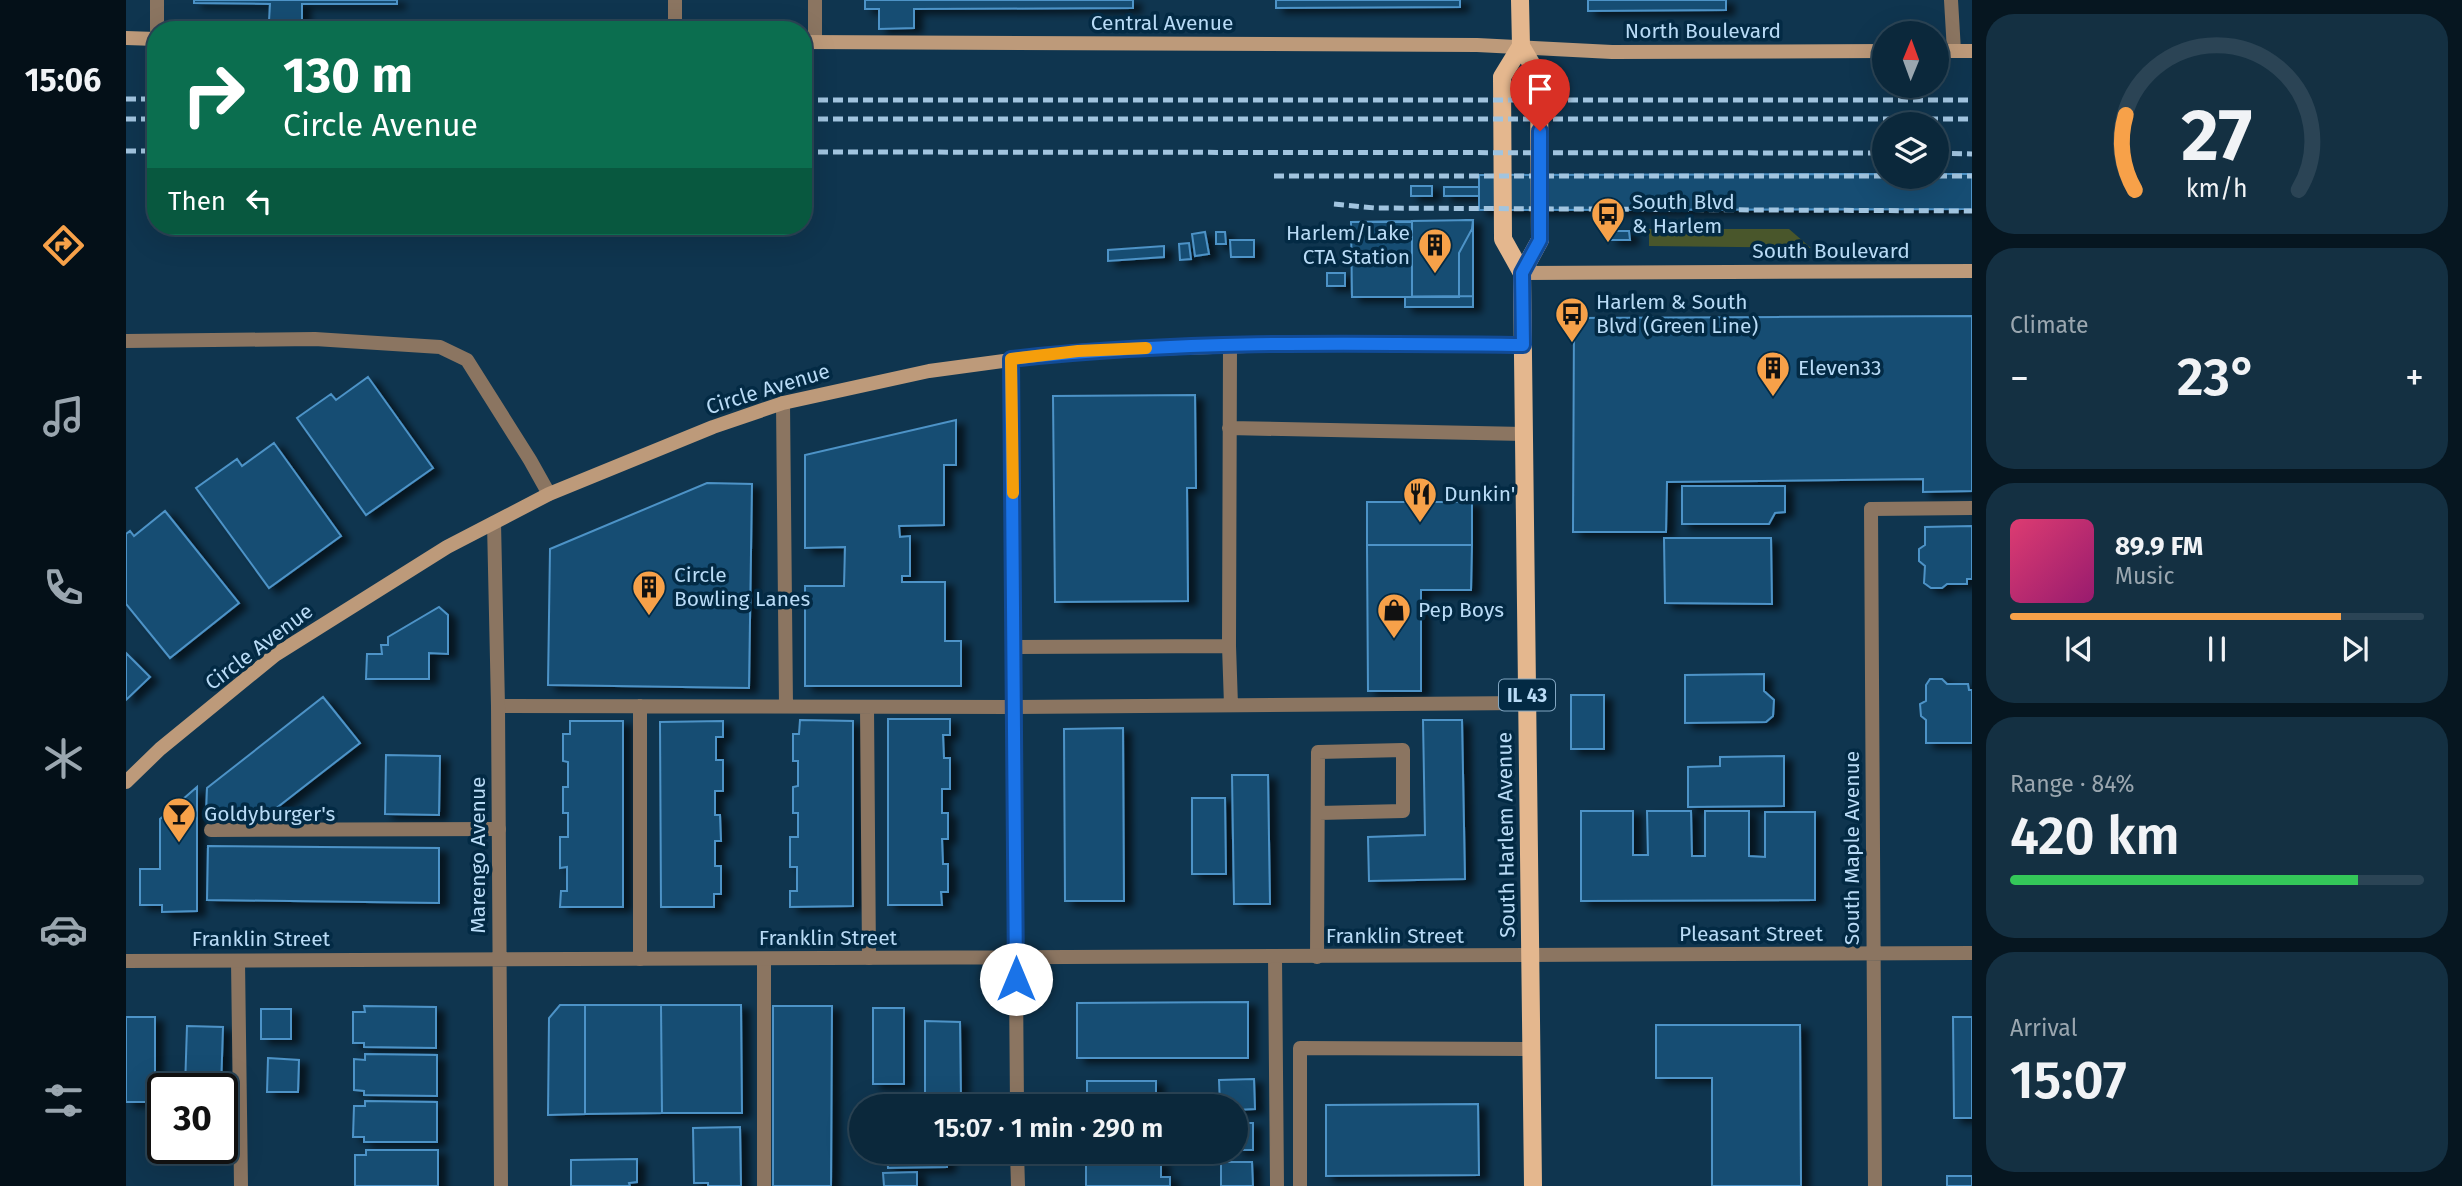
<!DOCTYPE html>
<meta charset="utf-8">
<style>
:root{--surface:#0b283b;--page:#143042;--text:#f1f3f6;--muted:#9aa6af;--line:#2b4455;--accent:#f7a149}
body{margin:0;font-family:"Fira Sans",sans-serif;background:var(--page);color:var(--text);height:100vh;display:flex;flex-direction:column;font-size:26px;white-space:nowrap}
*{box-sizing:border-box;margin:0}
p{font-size:23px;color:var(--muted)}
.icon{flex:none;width:38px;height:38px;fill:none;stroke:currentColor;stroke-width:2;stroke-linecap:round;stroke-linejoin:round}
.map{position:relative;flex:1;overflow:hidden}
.side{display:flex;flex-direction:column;gap:14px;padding:14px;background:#061620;width:490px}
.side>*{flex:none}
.banner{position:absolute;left:21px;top:21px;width:665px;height:214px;border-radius:28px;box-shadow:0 7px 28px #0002,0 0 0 2px var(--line);background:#0b6e4f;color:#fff;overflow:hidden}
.needle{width:46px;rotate:1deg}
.fabs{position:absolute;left:1746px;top:21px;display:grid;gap:14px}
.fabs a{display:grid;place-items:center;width:77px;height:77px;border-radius:50%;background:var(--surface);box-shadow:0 7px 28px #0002,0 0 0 2px var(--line);font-size:35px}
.speed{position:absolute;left:21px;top:1073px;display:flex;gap:14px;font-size:35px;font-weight:700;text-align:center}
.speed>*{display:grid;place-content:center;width:91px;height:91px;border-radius:50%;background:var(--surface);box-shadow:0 7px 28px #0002,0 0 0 2px var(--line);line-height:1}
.speed .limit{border:4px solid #111;border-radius:10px;background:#fff;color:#111}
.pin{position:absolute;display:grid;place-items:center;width:60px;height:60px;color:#fff;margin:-72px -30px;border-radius:50% 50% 50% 0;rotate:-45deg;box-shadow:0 0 7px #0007}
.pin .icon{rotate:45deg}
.me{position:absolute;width:77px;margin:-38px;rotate:0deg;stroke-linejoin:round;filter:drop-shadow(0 0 5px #0008)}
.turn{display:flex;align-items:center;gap:24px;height:147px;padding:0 21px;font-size:32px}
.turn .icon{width:91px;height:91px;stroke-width:2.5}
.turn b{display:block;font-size:49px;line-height:60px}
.then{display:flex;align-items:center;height:66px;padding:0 21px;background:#0003;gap:14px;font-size:26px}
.big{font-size:52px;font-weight:600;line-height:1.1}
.side .card{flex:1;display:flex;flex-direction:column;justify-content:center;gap:10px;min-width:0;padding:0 24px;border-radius:28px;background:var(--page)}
.side .dial{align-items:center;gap:0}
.dial svg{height:182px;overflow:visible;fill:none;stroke:var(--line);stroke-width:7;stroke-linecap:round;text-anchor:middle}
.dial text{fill:var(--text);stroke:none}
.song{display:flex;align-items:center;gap:21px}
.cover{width:84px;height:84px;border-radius:10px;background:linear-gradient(135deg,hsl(340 70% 55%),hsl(320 70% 35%))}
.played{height:7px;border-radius:4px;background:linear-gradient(90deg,var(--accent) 80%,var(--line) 80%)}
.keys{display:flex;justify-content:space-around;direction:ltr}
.heat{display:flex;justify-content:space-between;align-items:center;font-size:38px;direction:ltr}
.charge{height:10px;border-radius:5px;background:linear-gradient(90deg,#34c759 84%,var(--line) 0)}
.trip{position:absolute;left:723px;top:1094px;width:399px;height:70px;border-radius:35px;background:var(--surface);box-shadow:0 7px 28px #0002,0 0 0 2px var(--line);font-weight:600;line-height:70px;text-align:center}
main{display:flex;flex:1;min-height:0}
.menu{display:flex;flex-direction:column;width:126px;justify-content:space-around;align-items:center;background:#041018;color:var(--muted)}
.menu .icon{width:49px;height:49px}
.menu .active{color:var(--accent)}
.menu b{font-size:32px;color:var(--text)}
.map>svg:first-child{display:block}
.green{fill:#49562b}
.building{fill:#174d73;stroke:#4d93c7;stroke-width:2;filter:url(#shadow)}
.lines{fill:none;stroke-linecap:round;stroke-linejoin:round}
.lane{stroke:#8b7561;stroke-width:14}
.street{stroke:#8b7561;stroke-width:14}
.secondary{stroke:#bd9a7a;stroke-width:14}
.primary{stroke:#e4b78e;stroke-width:18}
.rail{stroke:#a1c4df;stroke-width:5;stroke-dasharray:10 5;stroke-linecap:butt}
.route-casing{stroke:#114b97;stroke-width:18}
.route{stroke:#1a73e8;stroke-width:12}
.slow{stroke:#f59e0b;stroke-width:12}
.labels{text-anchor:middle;stroke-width:7;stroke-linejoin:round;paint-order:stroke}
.shield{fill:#032a44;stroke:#82a6c1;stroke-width:2}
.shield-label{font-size:19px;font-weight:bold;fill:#b9dbf6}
.street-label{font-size:21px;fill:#b9dbf6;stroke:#032a44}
.poi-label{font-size:21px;fill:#b9dbf6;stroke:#032a44;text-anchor:start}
</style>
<main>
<nav class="menu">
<b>15:06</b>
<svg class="icon active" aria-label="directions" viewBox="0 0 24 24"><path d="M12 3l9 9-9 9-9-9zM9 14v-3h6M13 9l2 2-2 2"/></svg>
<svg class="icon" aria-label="music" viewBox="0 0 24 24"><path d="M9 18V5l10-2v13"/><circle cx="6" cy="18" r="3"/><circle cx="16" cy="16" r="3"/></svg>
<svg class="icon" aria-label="phone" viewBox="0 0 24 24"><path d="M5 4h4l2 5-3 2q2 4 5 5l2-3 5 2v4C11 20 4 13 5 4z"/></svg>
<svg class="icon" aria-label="climate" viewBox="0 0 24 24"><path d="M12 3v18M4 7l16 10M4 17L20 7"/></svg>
<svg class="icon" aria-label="car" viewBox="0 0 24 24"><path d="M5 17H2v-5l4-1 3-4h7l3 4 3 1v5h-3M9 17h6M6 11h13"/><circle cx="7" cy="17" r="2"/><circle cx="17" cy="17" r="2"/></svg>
<svg class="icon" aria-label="filters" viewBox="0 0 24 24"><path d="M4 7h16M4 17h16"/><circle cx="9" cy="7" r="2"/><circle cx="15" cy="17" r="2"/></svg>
</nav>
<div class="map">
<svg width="1846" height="1186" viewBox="0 0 1846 1186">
<defs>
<filter id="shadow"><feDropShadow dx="8" dy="4.5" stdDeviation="3.5" flood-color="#0009"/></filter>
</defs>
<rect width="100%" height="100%" fill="#0f354f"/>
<path class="green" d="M1523,229H1663L1685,248L1523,246Z"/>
<path class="building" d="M68,0H271V4H176V21H143L144,4L68,3Z
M739,0H1007V8L788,9V28L753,29V9H739Z
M1150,0H1334V7L1150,8Z
M1462,0H1600V10L1462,11Z
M1759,174V177H1811V174H1846V209L1353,210V175Z
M1285,186H1306V196H1285Z
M1318,187H1353V196H1318Z
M1347,220L1346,229L1333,253V297H1286V221Z
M1347,220V296L1226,297L1225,222Z
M1484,231H1503L1504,240H1484Z
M1079,232L1083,254L1069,256L1066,234Z
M1090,232H1099L1100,244H1090Z
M1104,240H1128V257H1105Z
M1063,243L1065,259L1054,260L1053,244Z
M1038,246V257L982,261V250Z
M1201,273H1219V286H1201Z
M1347,296V307H1279V297Z
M1846,316V491L1797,492V479L1541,482L1540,532H1447L1448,318Z
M242,377L307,468L240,515L171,418L205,394L210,400Z
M1069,395L1070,488H1061L1062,601L929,602L927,396Z
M830,420V465H818V525L773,526L774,537L784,536V576H776V582H819V641H835V686H679V586H718L719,547L679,548V455Z
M148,443L215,536L143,588L70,488L111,459L116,466Z
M581,483L626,484L623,688L422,685L424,549Z
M1556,486H1659V512L1649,513L1643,524H1556Z
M1241,502H1346V545H1241Z
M39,511L113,603L44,658L0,604V534L4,531L8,536Z
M1846,526V579H1841V584H1821L1816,588H1805L1798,583L1799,566L1793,561V549L1799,545V527Z
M1538,538H1645L1646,604L1539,603Z
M1241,545H1346L1345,590H1295V691H1242Z
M313,607L322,615V654L303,653V679H240L241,654H256L255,645H262V637Z
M0,653L24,677L0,700Z
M1638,674V691L1648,700L1647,716L1640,722L1559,723V675Z
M1804,679H1816L1821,684H1842L1843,690H1846V743H1800V720L1795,716L1794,704L1800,701V685Z
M1445,695H1478V749H1445Z
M197,697L234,743L144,813H80L81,788Z
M762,719H824V735H817L818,758H824V789H816V813H822V839H816L817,864H822V892H815L816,905H762Z
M674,720L727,721V906L664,907V891H671V867H664V837H672V813H667V787L672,786V761H667V734H673Z
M1297,720H1336L1339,879L1243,881L1242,837L1299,835Z
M444,721H497V907H434L435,891H441V867L434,868V837H442V813H437V787H442V762L437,761V734H444Z
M597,721V737H590V760H597V791H589V815H594L595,841H589V866H595V894H588V907H535L534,722Z
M997,728L998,901H939L938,729Z
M260,755L314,756L313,815L259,814Z
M1658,756V806L1562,807V767L1594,766V757Z
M1106,775H1142L1144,904H1108Z
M71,787V911L36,912V905H14V869H34V819Z
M1066,798H1099L1100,874H1066Z
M1455,811H1507V855H1522L1521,811H1565L1566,856H1579V811H1623V856L1639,857V812H1689V900L1455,901Z
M82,846L313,848V903L81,900Z
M1122,1002V1058H951V1003Z
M434,1005H459V1114L422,1115L423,1018Z
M459,1005H535L536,1113L459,1114Z
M535,1005H615L616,1113H536Z
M238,1006L310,1007V1048L238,1047V1043H227V1012H239Z
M647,1006H706L705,1186H647Z
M747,1008H778V1084H747Z
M135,1009H165V1039H135Z
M0,1017H29V1102H0Z
M1827,1017H1846V1118H1828Z
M799,1021L834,1022L835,1101H799Z
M1530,1025H1674L1675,1186H1586V1078H1530Z
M61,1026L97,1027L95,1088H59Z
M239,1054L311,1055V1096L238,1095V1091L228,1090V1059L239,1060Z
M142,1058L173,1060L172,1092H141Z
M1128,1079L1129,1109L1110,1110V1106H1094L1093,1080Z
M961,1081H1030V1106H961Z
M239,1101L311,1102V1142H238V1137H227L228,1106H239Z
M1352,1104L1353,1175L1200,1176V1105Z
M1110,1123H1127V1150H1110Z
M614,1127L615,1186H582V1183H568L567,1128Z
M240,1150H312V1186H229V1155H240Z
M761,1152H821V1167L762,1168Z
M962,1152H1030V1155L962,1156Z
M511,1159V1182L503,1183L504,1186H445V1160Z
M960,1161H1035V1177H1044V1186H960Z
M1095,1162H1126L1127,1186H1095Z
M791,1172V1186H758L757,1173Z
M1821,1176H1846V1186H1821Z"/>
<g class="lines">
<path class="lane" d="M689,0V42
M0,341L189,339L314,347L341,360L404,460L423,494
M657,403L660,706
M1103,428L1398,434
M1745,509L1846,508
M1103,646L1105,705
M888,647L1103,646L1104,346
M372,706L888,707L1401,703
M741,707L743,958
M85,830L373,829
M1149,957L1151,1186
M1191,957L1192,752L1277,750V811L1193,813
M514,959V706
M638,959V1186
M112,961L115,1186
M1174,1186V1048L1405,1049"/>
<path class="street" d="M31,0V30
M1825,0L1828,51
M549,30V0
M885,359L891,1106
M1745,509L1749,1186
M368,523L372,706L375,1186
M0,961L1846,953
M891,1152L892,1186"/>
<path class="secondary" d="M0,38L30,39
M677,42L1351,45L1486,52L1759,51
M1811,51H1846
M1396,273L1846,271
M0,782L34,749L149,655L321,547L423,494L587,427L657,403L803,371L952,351L1193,344L1397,345"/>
<path class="primary" d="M1394,0L1395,46L1413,77L1414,240L1396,273L1407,1186
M1395,46L1376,77L1377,239L1396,273"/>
<path class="rail" d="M0,99H30
M677,100H1846
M0,119H30
M677,119H1846
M0,151H30
M677,152L1759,153
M1811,153L1846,154
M1148,176H1759
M1811,176H1846
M1208,204L1249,208L1846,211"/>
</g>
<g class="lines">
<g class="route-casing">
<path id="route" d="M890,979L885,359C1054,340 1227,343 1397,345L1396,273L1414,240V131"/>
</g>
<use href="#route" class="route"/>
<path class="slow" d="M887,493L885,359L952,351L1020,348"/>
</g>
<defs>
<g id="bus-pin" transform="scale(1.75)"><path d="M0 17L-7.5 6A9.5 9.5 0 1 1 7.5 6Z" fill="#f7a149" stroke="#032a44"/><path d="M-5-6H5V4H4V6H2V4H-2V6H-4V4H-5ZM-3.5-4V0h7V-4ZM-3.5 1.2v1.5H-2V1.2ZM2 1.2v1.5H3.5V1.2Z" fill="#111"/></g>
<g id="building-pin" transform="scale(1.75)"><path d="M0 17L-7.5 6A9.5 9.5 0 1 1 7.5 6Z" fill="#f7a149" stroke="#032a44"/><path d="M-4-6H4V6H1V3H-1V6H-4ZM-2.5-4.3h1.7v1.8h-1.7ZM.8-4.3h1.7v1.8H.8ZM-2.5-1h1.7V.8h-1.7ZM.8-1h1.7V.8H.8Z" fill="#111"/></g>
<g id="restaurant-pin" transform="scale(1.75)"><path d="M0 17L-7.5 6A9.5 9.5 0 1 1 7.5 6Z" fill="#f7a149" stroke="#032a44"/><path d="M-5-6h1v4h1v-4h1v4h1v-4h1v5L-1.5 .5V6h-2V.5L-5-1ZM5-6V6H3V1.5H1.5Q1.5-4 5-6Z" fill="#111"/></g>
<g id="shop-pin" transform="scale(1.75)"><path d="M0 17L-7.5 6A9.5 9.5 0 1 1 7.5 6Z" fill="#f7a149" stroke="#032a44"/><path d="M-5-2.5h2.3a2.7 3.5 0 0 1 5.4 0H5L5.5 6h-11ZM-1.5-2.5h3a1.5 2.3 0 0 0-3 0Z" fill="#111"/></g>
<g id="bar-pin" transform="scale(1.75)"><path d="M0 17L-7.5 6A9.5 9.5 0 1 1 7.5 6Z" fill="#f7a149" stroke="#032a44"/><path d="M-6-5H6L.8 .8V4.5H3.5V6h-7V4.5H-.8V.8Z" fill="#111"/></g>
</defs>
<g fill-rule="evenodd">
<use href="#bus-pin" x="1482" y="214"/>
<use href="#building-pin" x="1309" y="245"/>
<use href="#bus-pin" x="1446" y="314"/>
<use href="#building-pin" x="1647" y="368"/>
<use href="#restaurant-pin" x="1294" y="494"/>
<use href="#building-pin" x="523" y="587"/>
<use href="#shop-pin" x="1268" y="610"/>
<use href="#bar-pin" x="53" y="814"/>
</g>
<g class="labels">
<rect class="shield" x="1373" y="679.5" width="56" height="31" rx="5"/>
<g class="shield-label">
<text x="1401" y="702">IL 43</text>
</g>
<g class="street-label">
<text x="1036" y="30">Central Avenue</text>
<text x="1577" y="38">North Boulevard</text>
<text x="1705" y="258">South Boulevard</text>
<text transform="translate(642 389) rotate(-17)" y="7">Circle Avenue</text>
<text transform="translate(133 647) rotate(-37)" y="7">Circle Avenue</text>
<text transform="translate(1380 835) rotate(-91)" y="7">South Harlem Avenue</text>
<text transform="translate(1726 848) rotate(-90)" y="7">South Maple Avenue</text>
<text transform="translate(352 855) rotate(-90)" y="7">Marengo Avenue</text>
<text x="1625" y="941">Pleasant Street</text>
<text x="1269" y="943">Franklin Street</text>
<text x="702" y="945">Franklin Street</text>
<text x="135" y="946">Franklin Street</text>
</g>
<g class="poi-label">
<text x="1506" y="209">South Blvd<tspan x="1506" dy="24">&amp; Harlem</tspan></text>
<text x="1284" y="240" text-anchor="end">Harlem/Lake<tspan x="1284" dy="24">CTA Station</tspan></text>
<text x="1470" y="309">Harlem &amp; South<tspan x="1470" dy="24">Blvd (Green Line)</tspan></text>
<text x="1672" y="375">Eleven33</text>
<text x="1318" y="501">Dunkin'</text>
<text x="548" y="582">Circle<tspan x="548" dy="24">Bowling Lanes</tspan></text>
<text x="1292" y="617">Pep Boys</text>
<text x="78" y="821">Goldyburger's</text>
</g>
</g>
</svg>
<div class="fabs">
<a><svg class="needle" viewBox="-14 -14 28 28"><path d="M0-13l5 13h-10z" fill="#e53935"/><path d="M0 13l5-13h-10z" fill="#9aa6af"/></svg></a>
<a><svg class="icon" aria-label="layers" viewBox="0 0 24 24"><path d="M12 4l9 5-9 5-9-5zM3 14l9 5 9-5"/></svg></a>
</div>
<div class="speed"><div class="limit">30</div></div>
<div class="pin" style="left:1414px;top:131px;background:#d93025"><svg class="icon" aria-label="arrive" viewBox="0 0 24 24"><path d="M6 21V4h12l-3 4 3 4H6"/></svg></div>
<svg class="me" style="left:890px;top:979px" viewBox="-20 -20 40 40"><circle r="19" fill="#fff"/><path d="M0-13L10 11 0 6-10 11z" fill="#1a73e8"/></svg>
<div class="trip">15:07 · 1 min · 290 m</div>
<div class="banner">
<div class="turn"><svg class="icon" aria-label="right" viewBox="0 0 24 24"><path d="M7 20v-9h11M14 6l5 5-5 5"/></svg><div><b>130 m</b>Circle Avenue</div></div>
<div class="then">Then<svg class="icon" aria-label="left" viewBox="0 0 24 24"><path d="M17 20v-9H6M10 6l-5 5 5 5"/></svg></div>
</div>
</div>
<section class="side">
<div class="card dial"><svg viewBox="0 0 100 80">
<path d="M14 69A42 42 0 1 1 86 69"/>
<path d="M14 69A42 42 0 0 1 10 36" stroke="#f7a149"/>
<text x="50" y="56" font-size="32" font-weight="700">27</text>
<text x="50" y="72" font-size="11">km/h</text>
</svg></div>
<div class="card"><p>Climate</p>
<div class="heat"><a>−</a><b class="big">23°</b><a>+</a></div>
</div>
<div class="card">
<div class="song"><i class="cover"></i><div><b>89.9 FM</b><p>Music</p></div></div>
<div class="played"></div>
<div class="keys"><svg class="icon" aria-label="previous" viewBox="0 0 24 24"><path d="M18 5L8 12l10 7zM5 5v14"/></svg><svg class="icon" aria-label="pause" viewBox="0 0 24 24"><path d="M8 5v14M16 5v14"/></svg><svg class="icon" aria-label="next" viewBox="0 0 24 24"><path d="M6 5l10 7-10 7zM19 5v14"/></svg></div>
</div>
<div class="card"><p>Range · 84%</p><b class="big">420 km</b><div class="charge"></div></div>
<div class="card"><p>Arrival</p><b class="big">15:07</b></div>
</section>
</main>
